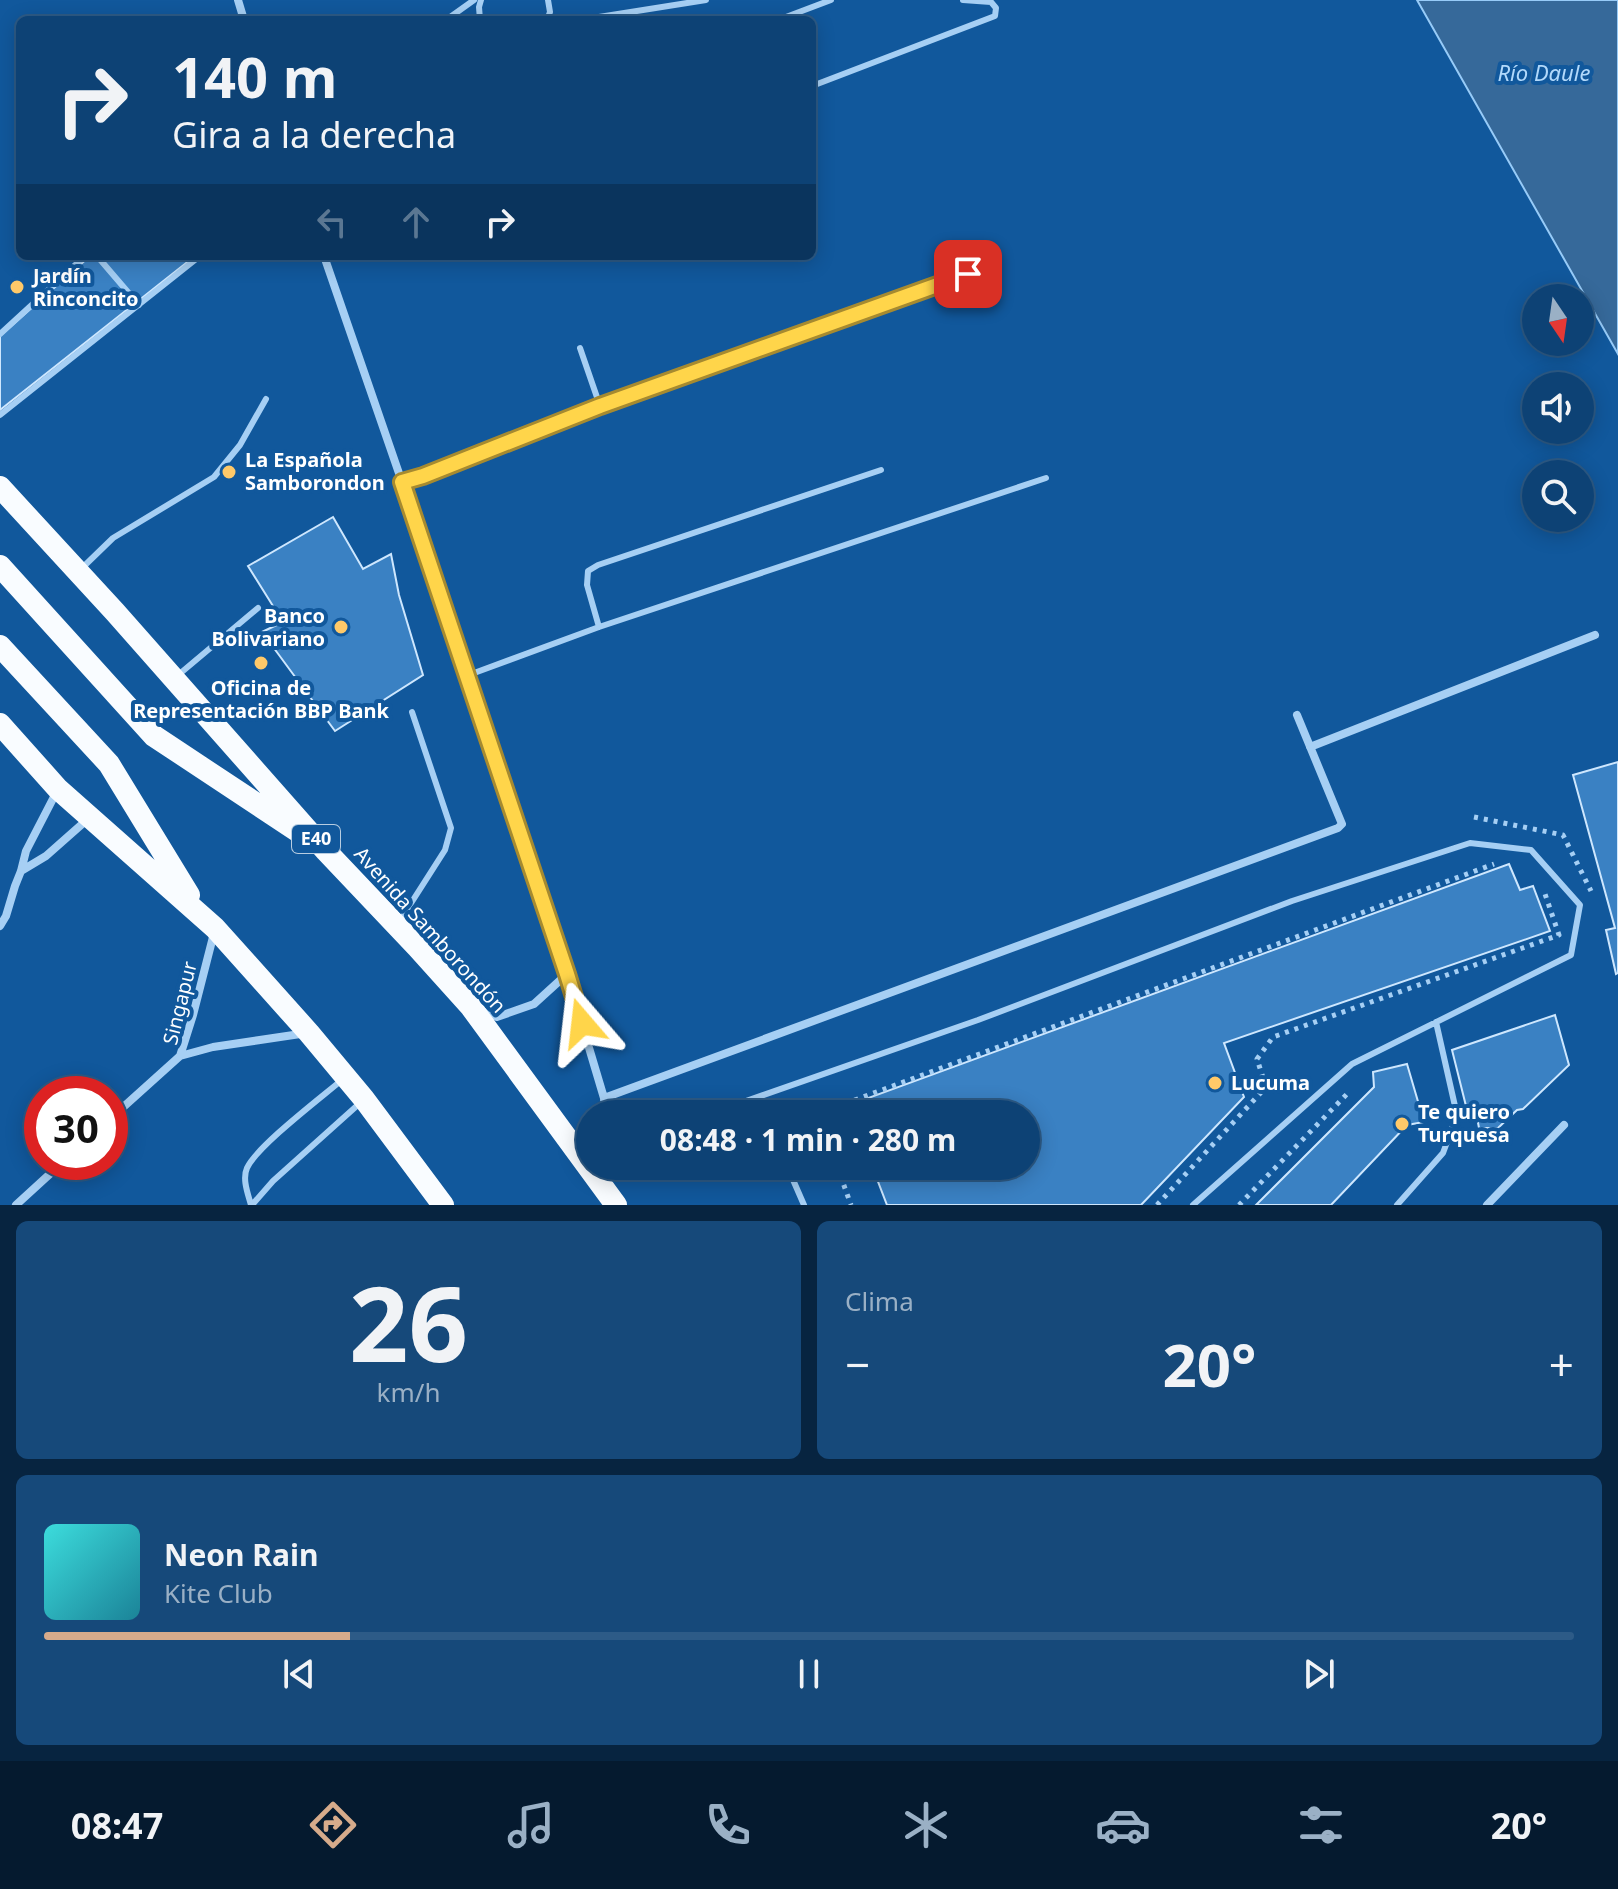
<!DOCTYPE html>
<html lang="es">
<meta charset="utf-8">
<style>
:root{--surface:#0d4275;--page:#16497a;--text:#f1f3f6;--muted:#9ab0c5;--line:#2d5b87;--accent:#d6ab8b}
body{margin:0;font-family:"Noto Sans",sans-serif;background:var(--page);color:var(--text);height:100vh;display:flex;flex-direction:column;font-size:30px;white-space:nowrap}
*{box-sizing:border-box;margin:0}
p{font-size:26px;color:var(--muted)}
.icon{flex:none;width:44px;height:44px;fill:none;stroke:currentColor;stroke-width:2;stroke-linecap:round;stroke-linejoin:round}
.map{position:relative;height:1205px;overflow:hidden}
.drawer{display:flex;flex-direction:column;gap:16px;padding:16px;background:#072440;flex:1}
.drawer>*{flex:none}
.banner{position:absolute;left:16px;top:16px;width:800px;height:244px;border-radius:12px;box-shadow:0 4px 20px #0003,0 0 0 2px var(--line);background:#0d4275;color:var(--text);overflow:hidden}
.needle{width:52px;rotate:167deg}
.controls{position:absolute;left:1522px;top:284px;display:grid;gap:16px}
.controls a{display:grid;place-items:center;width:72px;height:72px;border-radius:50%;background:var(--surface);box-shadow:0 4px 20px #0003,0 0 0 2px var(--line);font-size:40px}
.speed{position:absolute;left:24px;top:1076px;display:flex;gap:16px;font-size:40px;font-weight:700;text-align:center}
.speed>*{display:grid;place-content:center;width:104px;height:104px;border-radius:50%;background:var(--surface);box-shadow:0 4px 20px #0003,0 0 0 2px var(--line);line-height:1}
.speed .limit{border:12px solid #d22;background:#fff;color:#111}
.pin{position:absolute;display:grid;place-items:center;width:68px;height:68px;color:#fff;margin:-34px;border-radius:16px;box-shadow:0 4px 12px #0006}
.me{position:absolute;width:88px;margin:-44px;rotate:343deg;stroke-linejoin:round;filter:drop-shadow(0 0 6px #0008)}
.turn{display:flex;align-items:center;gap:28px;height:168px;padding:0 24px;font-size:36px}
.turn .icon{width:104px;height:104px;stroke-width:2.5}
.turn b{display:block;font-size:56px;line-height:68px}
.lanes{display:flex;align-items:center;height:76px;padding:0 24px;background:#0003;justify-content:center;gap:40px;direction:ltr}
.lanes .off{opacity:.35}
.big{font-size:60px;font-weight:700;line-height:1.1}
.drawer .card{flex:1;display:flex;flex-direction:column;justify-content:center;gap:12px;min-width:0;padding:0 28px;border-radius:12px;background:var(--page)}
.drawer .dial{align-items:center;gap:0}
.dial b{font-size:104px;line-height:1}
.song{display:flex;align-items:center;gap:24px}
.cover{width:96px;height:96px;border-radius:12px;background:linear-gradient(135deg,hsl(180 70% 55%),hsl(190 70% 35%))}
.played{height:8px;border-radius:4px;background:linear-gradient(90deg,var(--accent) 20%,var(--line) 20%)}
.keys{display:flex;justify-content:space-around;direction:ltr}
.heat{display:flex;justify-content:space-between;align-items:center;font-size:44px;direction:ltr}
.drawer .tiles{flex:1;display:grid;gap:16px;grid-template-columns:1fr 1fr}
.card:last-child{grid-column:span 2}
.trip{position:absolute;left:576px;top:1100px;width:464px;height:80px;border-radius:40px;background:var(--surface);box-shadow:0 4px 20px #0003,0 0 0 2px var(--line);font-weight:700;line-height:80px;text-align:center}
.tabs{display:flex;height:128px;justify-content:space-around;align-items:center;background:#051a2f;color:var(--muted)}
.tabs .icon{width:56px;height:56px}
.tabs .active{color:var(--accent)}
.tabs b{font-size:36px;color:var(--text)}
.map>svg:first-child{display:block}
.water{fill:#36699a;stroke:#97cbf8;stroke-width:2}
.building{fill:#3a81c3;stroke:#cee7fe;stroke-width:2}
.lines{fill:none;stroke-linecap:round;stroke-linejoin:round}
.path{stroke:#a6cff4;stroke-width:5;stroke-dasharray:4 6;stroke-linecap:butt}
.service{stroke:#a6cff4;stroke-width:6}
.minor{stroke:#a6cff4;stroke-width:8}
.trunk{stroke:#f9fcff;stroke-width:22}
.route-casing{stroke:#a68a30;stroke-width:20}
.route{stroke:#ffd54a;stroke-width:14}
.poi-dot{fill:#ffc969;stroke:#11589c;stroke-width:3}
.labels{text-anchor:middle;stroke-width:8;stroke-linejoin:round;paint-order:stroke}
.shield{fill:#11589c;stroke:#b8cde1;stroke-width:2}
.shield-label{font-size:18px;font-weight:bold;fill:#fff}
.poi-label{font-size:20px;font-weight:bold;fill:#fff;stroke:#11589c;text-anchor:start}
.street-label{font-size:20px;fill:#fff;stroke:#11589c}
.water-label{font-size:22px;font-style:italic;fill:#b2d9fb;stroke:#11589c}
</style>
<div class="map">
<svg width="1618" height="1205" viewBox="0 0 1618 1205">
<rect width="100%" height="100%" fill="#11589c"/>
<path class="water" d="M1417,0H1618V354Z"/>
<path class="building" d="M90,256H195L0,410V336Z
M333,517L363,569L391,554L399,595L423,675L335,731L262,632L283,622L248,566Z
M1618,762V973L1616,974L1606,930L1615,928L1573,775Z
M1509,864L1520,890L1533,886L1550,931L1224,1043L1244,1097L1141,1205H887L872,1166H1026V1114H852L849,1105Z
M1555,1015L1569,1065L1523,1109L1517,1110L1498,1128H1479L1475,1107L1466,1106L1452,1050Z
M1407,1064L1424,1122L1407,1125L1331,1205H1256L1374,1087L1373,1072Z"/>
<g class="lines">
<path class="path" d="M1474,817L1563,835L1591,891
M817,1114L1494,864
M837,1166L851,1205
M1157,1205L1266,1087L1257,1059L1273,1037L1559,935L1544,891
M1239,1205L1347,1094"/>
<path class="service" d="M446,20L474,0
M480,20L479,7L481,0
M547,20L550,12L548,0
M580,20L706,0
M778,20L831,0
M812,86L995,16L996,8L991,2L963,0
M97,256L139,305
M0,334L85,256
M580,348L600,406
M0,415L200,256
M402,482L423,476L600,406L968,274
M81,569L113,538L214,477L240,445L266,399
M599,627L587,585L588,571L598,565L881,470
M177,676L258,608
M466,676L599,627L1046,478
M399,922L445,850L451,828L412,712
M756,1098L764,1114
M709,1114L978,1020L1292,901L1470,843L1531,850L1580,905L1571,955L1352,1064L1193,1205
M787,1166L804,1205
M251,1205C248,1194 242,1179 247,1168C257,1146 322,1097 343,1079
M252,1205L273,1181L360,1103
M1397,1205L1443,1153L1457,1115L1436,1022"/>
<path class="minor" d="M238,0L244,20
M324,256L402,482L567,974L604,1098L605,1114
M1310,747L1595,635
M21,871L46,856L89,818
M0,926L6,916L15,886L21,871L26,851L57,791
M479,1010L497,1017L534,1004L567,974
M180,1056L193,1015L214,933
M604,1098L1338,828L1342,824L1297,715
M110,1119L180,1056L213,1047L307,1033
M16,1205L63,1162
M1487,1205L1564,1125"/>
<path class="trunk" d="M0,487L115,612L326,851L417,947L471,1007L616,1205
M0,566L154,736L299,832
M0,646L109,764L189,895
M0,724L58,789L215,928L309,1033L364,1099L443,1205"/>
</g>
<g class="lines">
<g class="route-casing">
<path id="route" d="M582,1023L567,974L402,482L423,476L600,406L968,274"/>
</g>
<use href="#route" class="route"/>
</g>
<g class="poi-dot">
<circle cx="17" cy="287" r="8"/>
<circle cx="229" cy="472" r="8"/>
<circle cx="341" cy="627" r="8"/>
<circle cx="261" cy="663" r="8"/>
<circle cx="1215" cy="1083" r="8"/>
<circle cx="1402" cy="1124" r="8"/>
</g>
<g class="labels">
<rect class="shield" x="292" y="825" width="48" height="28" rx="6"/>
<g class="shield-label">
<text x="316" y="845">E40</text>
</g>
<g class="poi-label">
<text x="33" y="283">Jardín<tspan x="33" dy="23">Rinconcito</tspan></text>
<text x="245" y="467">La Española<tspan x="245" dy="23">Samborondon</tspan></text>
<text x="325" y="623" text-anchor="end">Banco<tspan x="325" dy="23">Bolivariano</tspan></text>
<text x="261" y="695" text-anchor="middle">Oficina de<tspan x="261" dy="23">Representación BBP Bank</tspan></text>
<text x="1231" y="1090">Lucuma</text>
<text x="1418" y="1119">Te quiero<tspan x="1418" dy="23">Turquesa</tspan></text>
</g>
<g class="street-label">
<text transform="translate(430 930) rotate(48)" y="7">Avenida Samborondón</text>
<text transform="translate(180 1003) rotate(-76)" y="7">Singapur</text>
</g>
<g class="water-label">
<text x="1544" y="81">Río Daule</text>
</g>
</g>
</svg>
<div class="controls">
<a><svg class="needle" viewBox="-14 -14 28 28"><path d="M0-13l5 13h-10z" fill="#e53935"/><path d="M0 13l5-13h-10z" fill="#9ab0c5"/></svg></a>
<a><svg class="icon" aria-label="sound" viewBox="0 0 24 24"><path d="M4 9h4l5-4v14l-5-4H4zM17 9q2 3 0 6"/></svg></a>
<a><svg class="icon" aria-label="search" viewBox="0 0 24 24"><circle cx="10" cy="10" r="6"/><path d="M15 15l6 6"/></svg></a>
</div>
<div class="speed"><div class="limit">30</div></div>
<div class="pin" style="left:968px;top:274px;background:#d93025"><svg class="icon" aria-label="arrive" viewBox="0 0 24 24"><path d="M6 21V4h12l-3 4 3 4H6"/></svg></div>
<svg class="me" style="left:582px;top:1023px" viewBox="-20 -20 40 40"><path d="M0-17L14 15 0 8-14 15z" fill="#ffd54a" stroke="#fff" stroke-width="4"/></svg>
<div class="trip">08:48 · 1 min · 280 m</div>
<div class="banner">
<div class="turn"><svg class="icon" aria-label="right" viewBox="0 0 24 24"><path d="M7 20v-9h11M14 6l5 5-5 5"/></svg><div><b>140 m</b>Gira a la derecha</div></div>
<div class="lanes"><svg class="icon off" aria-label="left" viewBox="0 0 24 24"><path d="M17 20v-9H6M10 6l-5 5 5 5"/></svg><svg class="icon off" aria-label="ahead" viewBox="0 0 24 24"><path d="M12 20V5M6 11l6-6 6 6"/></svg><svg class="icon" aria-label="right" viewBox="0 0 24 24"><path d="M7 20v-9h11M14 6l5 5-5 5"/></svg></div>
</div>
</div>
<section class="drawer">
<div class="tiles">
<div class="card dial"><b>26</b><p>km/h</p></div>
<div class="card"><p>Clima</p>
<div class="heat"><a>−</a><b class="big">20°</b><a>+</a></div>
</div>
<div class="card">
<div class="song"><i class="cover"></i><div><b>Neon Rain</b><p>Kite Club</p></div></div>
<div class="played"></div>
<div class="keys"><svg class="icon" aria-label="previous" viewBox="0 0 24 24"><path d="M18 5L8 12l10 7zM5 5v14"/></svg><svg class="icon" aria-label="pause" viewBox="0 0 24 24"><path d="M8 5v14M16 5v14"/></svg><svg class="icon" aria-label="next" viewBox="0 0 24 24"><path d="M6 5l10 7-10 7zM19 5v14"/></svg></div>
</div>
</div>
</section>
<nav class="tabs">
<b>08:47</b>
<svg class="icon active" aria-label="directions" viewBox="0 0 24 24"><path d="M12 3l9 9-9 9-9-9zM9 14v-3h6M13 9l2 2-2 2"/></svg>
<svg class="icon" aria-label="music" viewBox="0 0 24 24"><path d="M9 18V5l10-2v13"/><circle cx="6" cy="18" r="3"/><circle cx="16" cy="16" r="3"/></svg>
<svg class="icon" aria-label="phone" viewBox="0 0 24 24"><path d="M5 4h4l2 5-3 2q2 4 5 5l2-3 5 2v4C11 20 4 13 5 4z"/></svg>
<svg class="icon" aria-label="climate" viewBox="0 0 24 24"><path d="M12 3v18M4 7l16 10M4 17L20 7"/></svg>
<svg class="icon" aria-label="car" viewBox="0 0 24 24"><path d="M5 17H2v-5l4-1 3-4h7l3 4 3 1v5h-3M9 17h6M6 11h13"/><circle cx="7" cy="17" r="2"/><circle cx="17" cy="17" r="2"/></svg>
<svg class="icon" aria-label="filters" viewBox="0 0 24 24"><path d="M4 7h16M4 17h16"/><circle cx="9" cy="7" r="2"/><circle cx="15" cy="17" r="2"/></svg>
<b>20°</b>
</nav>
